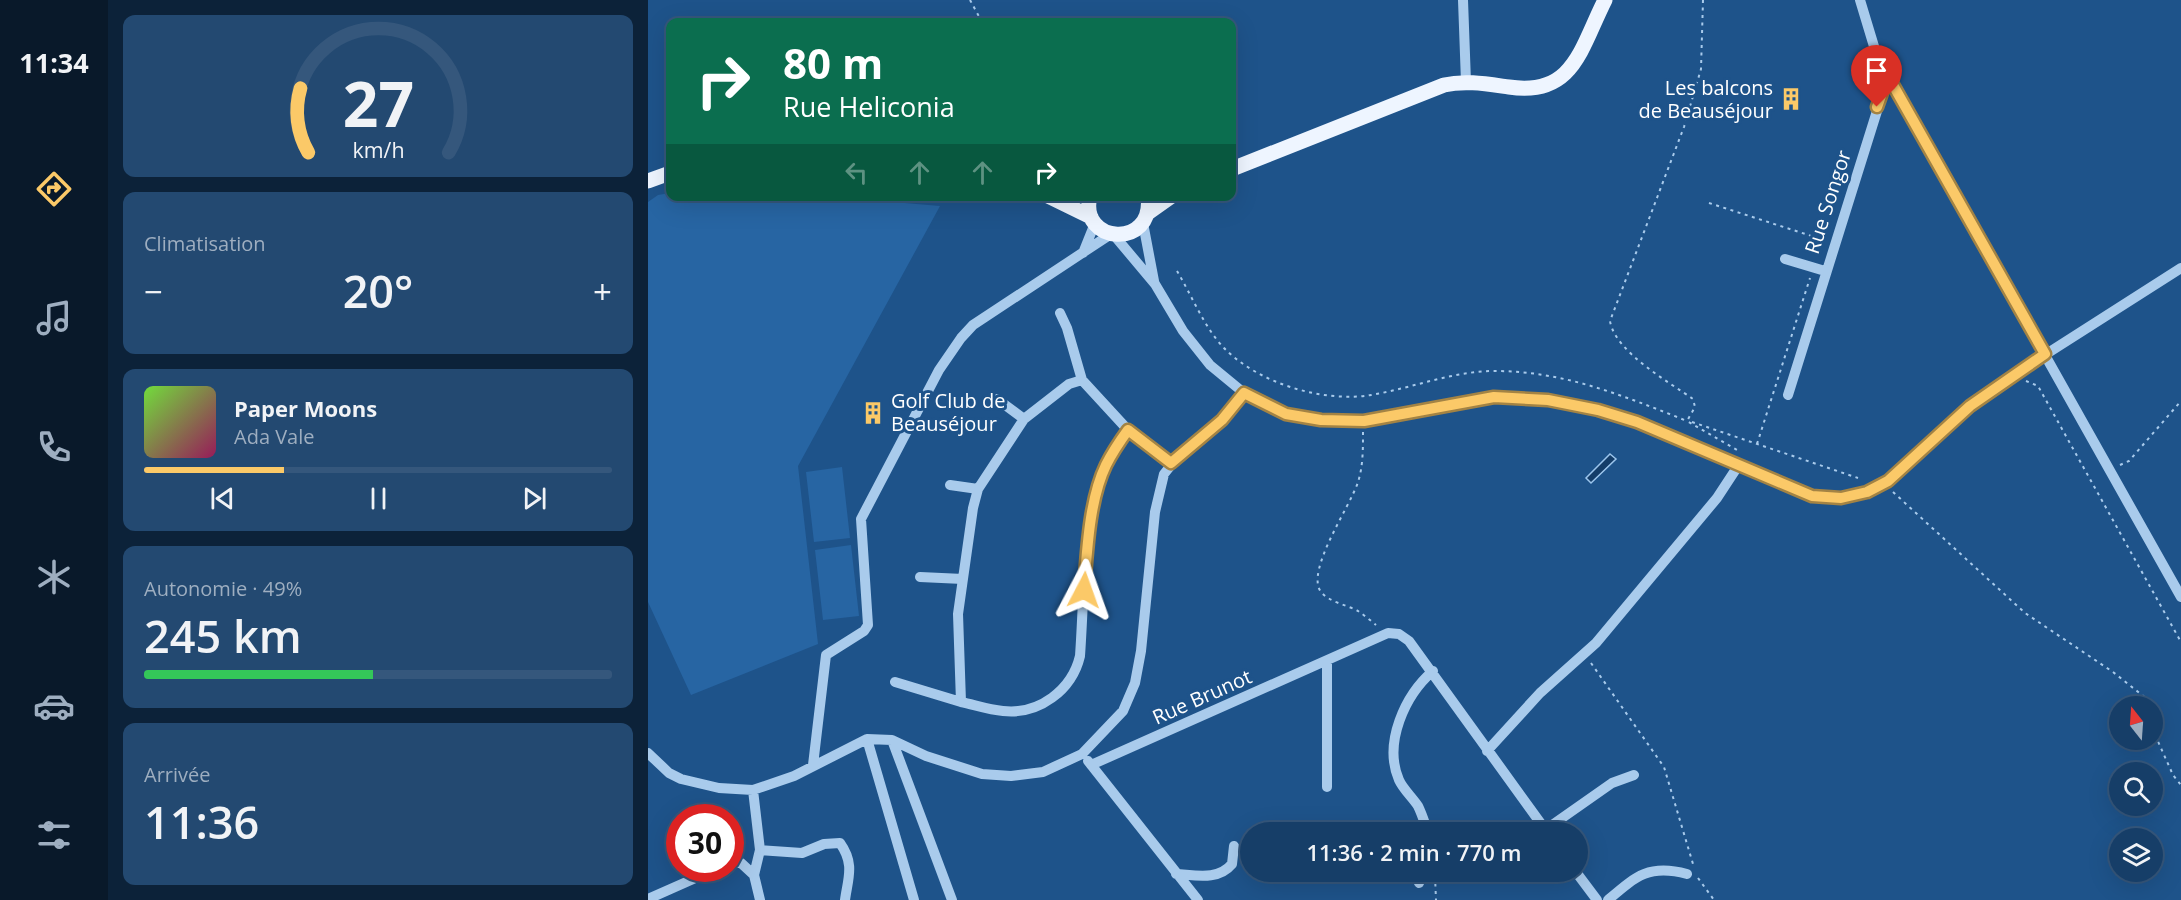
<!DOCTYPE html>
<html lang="fr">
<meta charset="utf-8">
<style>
:root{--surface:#163e68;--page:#234971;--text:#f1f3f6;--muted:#9eaec0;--line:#35577c;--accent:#fbc968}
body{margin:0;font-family:"Open Sans",sans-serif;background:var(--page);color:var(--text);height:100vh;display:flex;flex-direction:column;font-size:22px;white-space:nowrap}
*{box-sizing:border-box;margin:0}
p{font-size:20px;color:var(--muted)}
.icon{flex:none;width:33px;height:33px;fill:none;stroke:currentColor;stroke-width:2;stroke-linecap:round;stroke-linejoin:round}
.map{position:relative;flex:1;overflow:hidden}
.panel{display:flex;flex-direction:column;gap:15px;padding:15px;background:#0c2239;width:540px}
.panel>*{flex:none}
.top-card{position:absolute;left:18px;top:18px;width:570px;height:183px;border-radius:12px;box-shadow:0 6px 24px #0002,0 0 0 2px var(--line);background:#0b6e4f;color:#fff;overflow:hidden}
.needle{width:39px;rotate:343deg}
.tools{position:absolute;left:1461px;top:696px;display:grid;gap:12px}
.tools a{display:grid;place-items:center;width:54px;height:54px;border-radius:50%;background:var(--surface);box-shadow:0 6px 24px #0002,0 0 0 2px var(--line);font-size:30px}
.speed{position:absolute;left:18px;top:804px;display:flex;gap:12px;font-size:30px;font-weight:700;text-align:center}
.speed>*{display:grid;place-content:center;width:78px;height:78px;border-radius:50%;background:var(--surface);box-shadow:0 6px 24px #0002,0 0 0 2px var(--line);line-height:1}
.speed .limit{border:9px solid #d22;background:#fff;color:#111}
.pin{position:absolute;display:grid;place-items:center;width:51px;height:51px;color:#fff;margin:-62px -26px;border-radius:50% 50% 50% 0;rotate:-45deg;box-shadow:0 0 6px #0007}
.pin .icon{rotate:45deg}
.me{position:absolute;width:66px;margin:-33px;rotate:4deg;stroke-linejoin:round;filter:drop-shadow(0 0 4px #0008)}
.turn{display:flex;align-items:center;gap:21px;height:126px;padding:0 18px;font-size:27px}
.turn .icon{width:78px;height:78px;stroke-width:2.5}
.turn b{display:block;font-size:42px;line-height:51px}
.lanes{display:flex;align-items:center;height:57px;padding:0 18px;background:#0003;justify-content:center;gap:30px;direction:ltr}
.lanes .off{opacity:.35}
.big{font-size:45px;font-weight:600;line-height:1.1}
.panel .widget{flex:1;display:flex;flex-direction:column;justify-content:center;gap:9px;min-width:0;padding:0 21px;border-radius:12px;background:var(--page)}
.panel .dial{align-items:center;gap:0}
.dial svg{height:156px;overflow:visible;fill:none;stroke:var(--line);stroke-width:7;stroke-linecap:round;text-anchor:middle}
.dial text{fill:var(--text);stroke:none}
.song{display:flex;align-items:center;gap:18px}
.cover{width:72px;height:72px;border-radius:9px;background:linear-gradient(135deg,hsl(100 70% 55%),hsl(330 70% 35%))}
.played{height:6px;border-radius:3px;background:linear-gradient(90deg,var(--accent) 30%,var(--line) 30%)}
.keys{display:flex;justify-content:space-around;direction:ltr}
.heat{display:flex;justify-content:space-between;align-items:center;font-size:33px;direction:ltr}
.charge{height:9px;border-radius:4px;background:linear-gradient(90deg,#34c759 49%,var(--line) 0)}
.trip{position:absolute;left:592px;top:822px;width:348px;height:60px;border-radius:30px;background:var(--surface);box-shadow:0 6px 24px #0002,0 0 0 2px var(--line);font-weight:600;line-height:60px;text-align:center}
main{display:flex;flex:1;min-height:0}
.menu{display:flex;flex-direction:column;width:108px;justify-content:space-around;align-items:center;background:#09192a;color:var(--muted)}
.menu .icon{width:42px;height:42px}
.menu .active{color:var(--accent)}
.menu b{font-size:27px;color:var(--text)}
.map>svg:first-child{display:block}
.green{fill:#2765a3}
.water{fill:#143d69;stroke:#9dc6ed;stroke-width:1.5}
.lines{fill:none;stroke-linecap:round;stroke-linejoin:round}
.path{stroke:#a9cbec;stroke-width:2;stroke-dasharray:3 4.5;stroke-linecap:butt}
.minor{stroke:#a9cbec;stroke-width:10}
.major{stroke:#eef5ff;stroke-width:15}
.route-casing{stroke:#a38344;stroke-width:15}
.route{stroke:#fbc968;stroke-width:10}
.labels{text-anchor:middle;stroke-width:6;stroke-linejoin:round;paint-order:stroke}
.poi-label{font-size:20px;fill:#fff;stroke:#1e538a;text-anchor:end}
.street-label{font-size:20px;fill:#fff;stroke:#1e538a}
</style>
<main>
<nav class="menu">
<b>11:34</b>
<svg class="icon active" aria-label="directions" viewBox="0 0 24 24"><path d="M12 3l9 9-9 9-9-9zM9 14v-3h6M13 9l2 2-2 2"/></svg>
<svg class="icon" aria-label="music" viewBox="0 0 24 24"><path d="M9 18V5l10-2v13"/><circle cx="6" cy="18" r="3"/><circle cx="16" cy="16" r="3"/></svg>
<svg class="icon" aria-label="phone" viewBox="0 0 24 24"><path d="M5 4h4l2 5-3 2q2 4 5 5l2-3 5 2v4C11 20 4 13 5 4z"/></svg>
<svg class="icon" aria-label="climate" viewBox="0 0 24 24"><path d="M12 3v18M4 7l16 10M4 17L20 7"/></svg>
<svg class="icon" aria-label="car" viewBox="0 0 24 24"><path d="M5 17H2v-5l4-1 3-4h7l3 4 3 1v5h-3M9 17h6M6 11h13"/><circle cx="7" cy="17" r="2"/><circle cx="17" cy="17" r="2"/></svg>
<svg class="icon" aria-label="filters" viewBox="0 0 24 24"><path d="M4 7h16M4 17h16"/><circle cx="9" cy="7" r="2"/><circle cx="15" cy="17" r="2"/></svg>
</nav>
<section class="panel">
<div class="widget dial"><svg viewBox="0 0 100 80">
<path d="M14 69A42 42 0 1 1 86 69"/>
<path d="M14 69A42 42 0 0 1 10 36" stroke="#fbc968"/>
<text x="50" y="56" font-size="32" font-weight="700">27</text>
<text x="50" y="72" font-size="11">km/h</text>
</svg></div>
<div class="widget"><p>Climatisation</p>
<div class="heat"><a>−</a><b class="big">20°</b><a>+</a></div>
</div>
<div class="widget">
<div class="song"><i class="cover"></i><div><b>Paper Moons</b><p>Ada Vale</p></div></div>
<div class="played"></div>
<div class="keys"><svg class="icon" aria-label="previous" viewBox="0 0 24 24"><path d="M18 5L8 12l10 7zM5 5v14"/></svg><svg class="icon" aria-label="pause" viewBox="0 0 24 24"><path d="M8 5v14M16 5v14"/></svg><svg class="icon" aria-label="next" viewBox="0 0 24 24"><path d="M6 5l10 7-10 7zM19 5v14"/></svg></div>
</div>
<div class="widget"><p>Autonomie · 49%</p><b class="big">245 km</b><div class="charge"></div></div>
<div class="widget"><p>Arrivée</p><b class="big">11:36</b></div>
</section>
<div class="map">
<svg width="1533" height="900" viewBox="0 0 1533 900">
<rect width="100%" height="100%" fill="#1e538a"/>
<path class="green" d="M22,193V196H174L292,206L150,466L170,644L43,695L0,602V202L10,195Z
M194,467L202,538L166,542L158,472Z
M203,545L211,616L175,620L167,550Z"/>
<path class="water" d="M962,454L968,459L943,483L938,478Z"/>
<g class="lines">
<path class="path" d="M322,0L334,22
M1055,0L1053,69L1036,127L962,321C967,352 1021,382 1045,399L1047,407L1039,421L1089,450
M1061,203L1176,240
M529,271C544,296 556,327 576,348C610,383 675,403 723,395C765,388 804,371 847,371C916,371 976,396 1039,421
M1378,381L1390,386L1533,642
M1044,422L1210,478
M715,432C715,449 715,467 710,482C702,507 657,571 673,592C681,602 699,605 710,611C716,615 722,620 728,625
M1109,444L1162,278
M1472,465L1481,461L1533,401
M1245,492L1377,613L1465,672L1499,699L1509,713L1508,737L1525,775L1533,785
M943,663L1016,767L1045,864
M787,876L788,900
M1050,878L1066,900"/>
<path class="minor" d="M815,0L818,82
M1212,0L1228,53L1240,76L1533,597
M495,223L506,281
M465,234L507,284L535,331L562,365L596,393L638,414L673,420L716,421L846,397L900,400L950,410L989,422L1164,496L1193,498L1219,492L1240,481L1342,390L1533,268
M435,253L447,223
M1137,259L1177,271
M412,313L419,328L434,380
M1140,395L1240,76
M349,399L376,419
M480,430C472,442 462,455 456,469C435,518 436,602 432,656C424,690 391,715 355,711C341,710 327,705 313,702L310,614L325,508L330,489L376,419L421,384L434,380L480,430L523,463
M302,485L330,489
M272,577L315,579
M679,662V787
M247,682L313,702
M219,739L266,900
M244,740L304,900
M839,751L892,693L948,643L1069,498L1090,466
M0,753L21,773L33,779L71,788L105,790L146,776L219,739L244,740L278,756L334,774L363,776L395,772L434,754L475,711L487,683L493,651L507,512L516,474L532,454L574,420L596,393
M440,761L550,900
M165,765L178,655L216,631L220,625L213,519L291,370L313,338L325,325L463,234
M443,765L740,633L751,634L761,641L899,832
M105,790L112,850L106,875L112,900
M897,830L964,783L986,775
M780,832C777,824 774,814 770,806C764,797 755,789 751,780C735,743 757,695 785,671
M112,850L154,853L176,844L192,843C207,864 200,878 197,900
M82,863H93L106,875
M928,872L949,900
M528,874C547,875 570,881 584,864L586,846
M771,883L775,872
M0,899L70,868
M960,900C988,876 1001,864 1039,874"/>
<path class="major" d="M584,169L796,85C817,80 839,84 861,87C926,97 933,47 957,0
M0,181L22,173
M400,196L443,217
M442,196C430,244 507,250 500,196
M500,213L524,196"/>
</g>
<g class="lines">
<g class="route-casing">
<path id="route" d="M436,590C439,552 441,500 458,465C464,453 472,441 480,430L523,463L574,420L596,393L638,414L673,420L716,421L846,397L900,400L950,410L989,422L1164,496L1193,498L1219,492L1240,481L1322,406L1397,354L1240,76L1229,107"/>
</g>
<use href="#route" class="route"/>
</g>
<defs>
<g id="building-bare" transform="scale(1.8)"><path d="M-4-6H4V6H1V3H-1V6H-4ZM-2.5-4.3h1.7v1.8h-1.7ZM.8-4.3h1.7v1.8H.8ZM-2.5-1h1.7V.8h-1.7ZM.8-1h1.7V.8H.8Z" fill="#fbc968" stroke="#1e538a" stroke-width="2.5" paint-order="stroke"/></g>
</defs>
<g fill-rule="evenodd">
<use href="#building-bare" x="1143" y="99"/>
<use href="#building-bare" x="225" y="413"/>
</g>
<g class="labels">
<g class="poi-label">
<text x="1125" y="95">Les balcons<tspan x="1125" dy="23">de Beauséjour</tspan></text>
<text x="243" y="408" text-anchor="start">Golf Club de<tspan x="243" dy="23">Beauséjour</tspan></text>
</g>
<g class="street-label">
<text transform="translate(1180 202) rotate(-72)" y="7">Rue Songor</text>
<text transform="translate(554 697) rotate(-24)" y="7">Rue Brunot</text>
</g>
</g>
</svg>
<div class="tools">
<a><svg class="needle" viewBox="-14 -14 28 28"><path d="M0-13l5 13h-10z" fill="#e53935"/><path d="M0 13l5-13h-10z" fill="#9eaec0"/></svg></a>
<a><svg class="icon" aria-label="search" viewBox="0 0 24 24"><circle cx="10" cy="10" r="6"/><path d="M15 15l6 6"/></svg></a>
<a><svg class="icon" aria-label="layers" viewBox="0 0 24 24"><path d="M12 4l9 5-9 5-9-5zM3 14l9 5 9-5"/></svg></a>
</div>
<div class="speed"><div class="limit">30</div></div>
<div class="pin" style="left:1229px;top:107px;background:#d93025"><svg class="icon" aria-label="arrive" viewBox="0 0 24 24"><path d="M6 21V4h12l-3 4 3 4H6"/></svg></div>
<svg class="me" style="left:436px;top:590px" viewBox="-20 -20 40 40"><path d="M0-17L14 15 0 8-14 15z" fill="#fbc968" stroke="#fff" stroke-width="4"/></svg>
<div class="trip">11:36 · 2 min · 770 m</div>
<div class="top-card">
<div class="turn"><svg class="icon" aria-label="right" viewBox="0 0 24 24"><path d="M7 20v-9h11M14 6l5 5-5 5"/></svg><div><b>80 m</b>Rue Heliconia</div></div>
<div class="lanes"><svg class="icon off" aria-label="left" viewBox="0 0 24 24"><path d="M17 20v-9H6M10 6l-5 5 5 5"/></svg><svg class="icon off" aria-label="ahead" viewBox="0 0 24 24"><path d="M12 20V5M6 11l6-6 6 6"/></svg><svg class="icon off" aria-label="ahead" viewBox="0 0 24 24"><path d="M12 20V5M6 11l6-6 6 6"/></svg><svg class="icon" aria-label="right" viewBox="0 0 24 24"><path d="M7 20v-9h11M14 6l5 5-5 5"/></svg></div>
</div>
</div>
</main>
